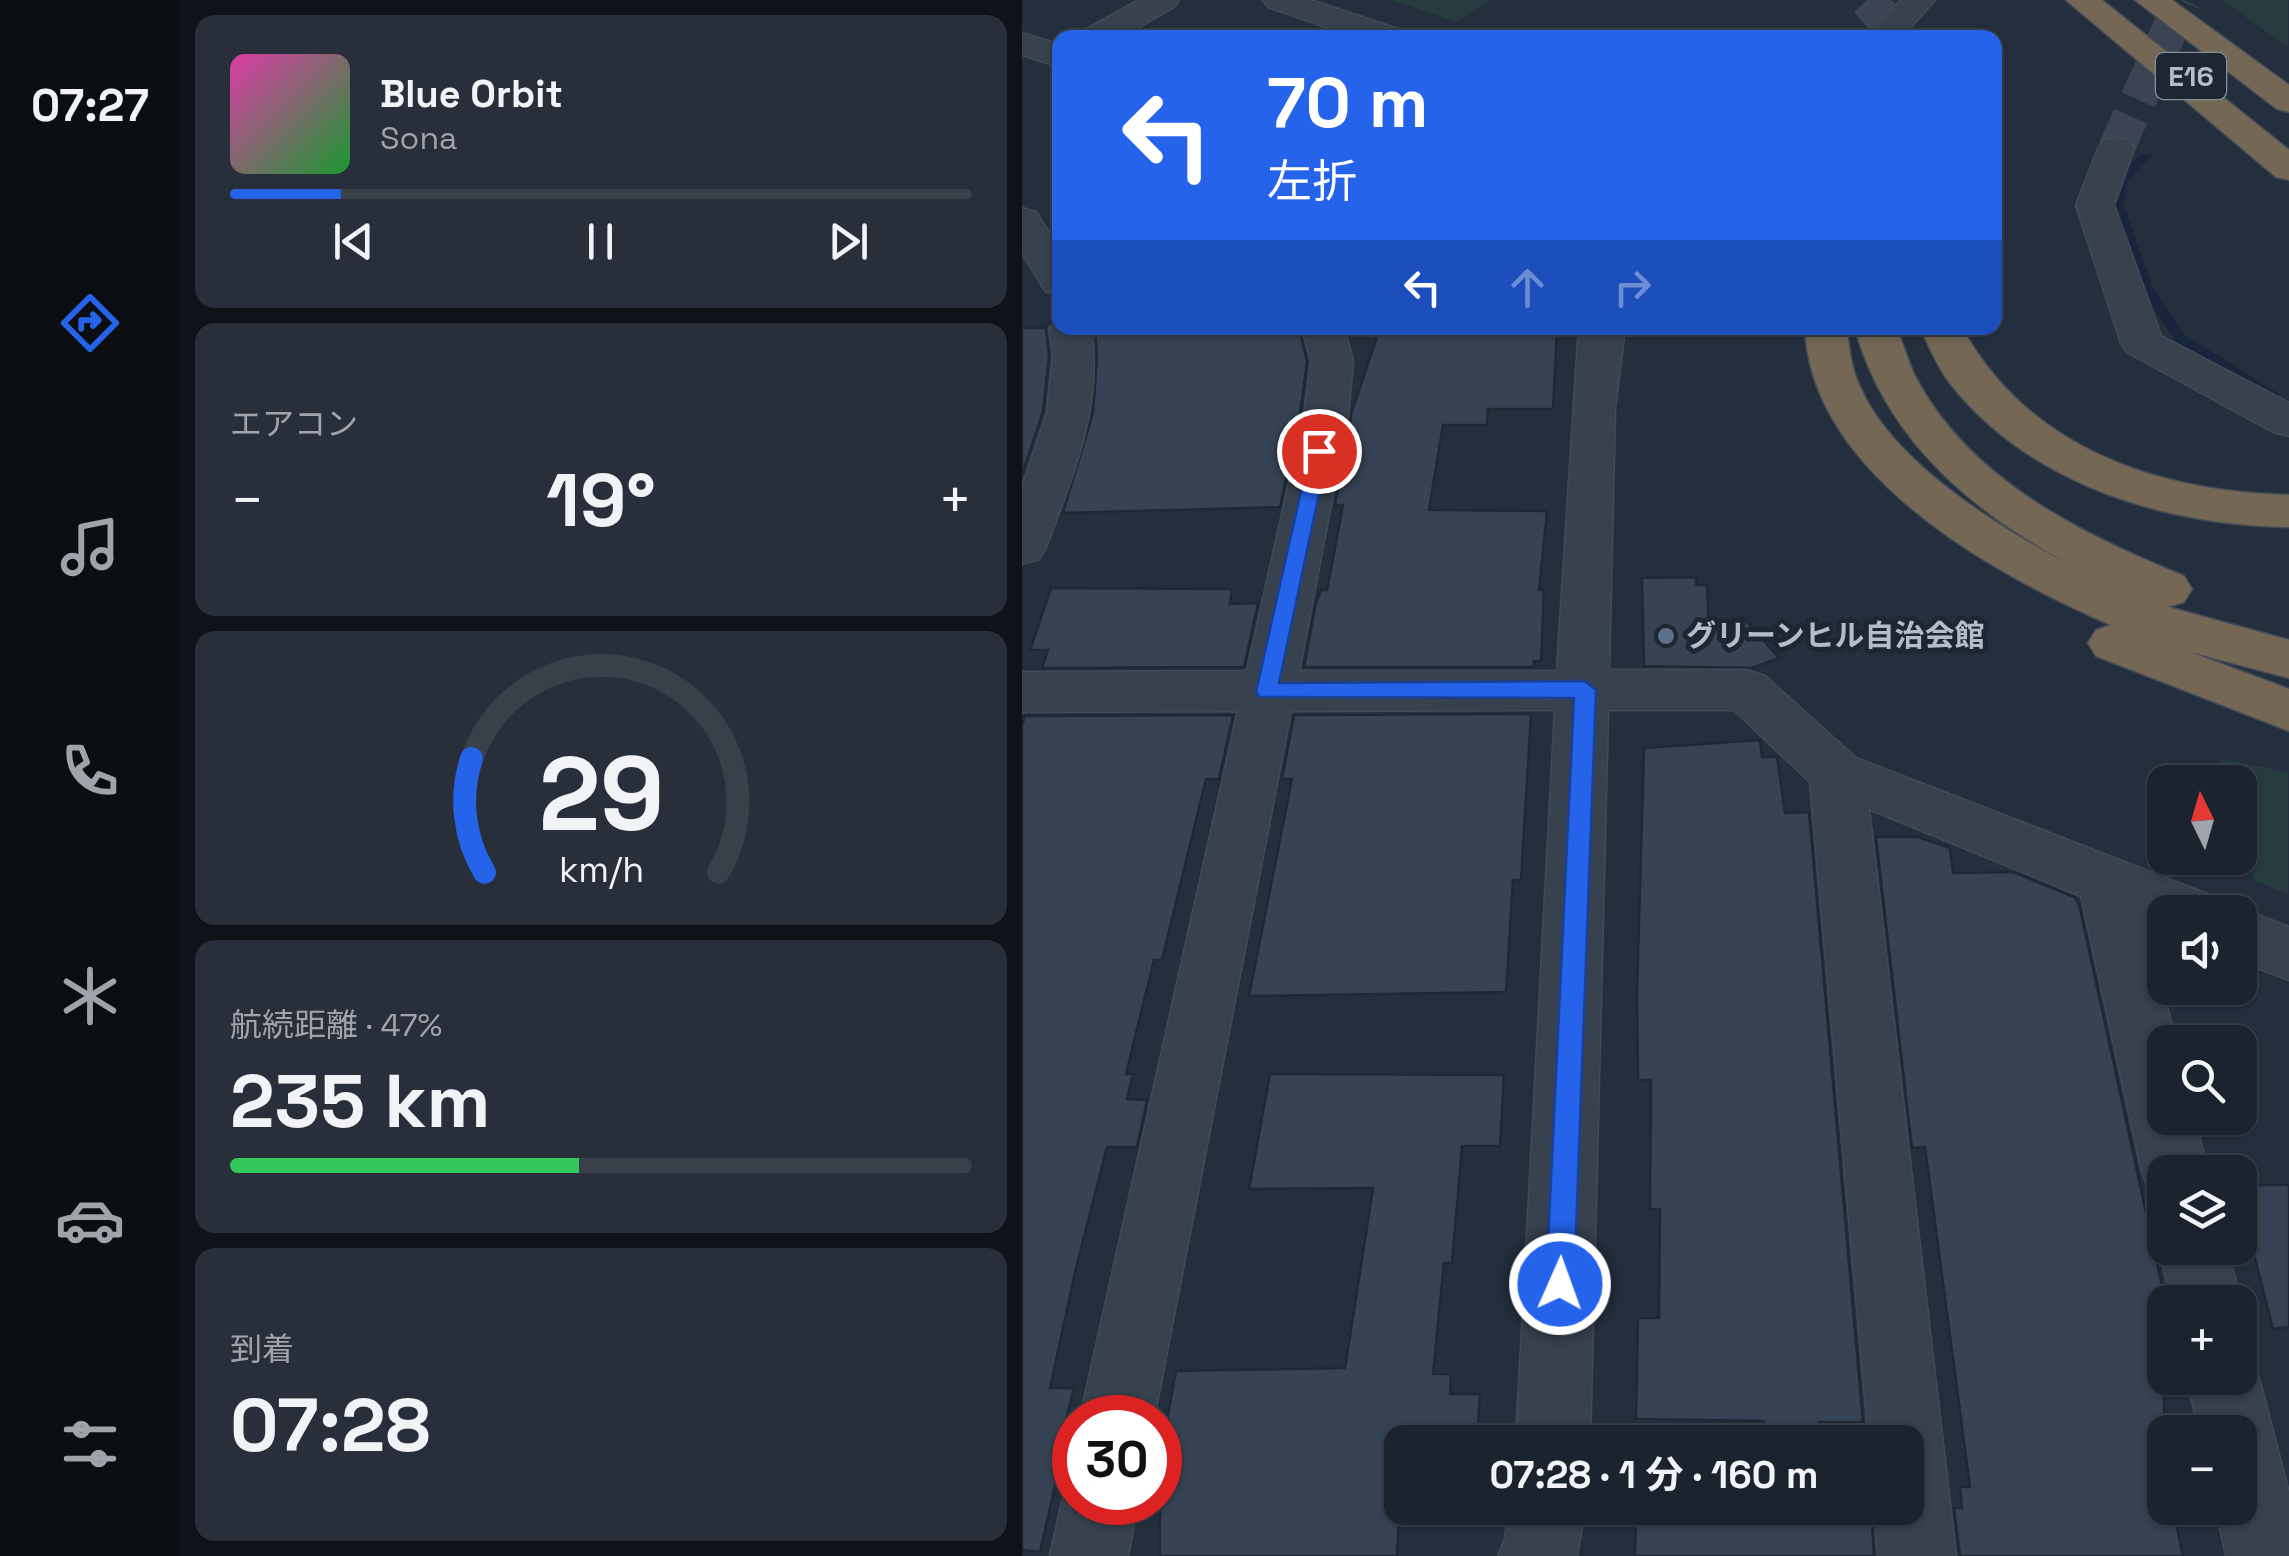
<!DOCTYPE html>
<html lang="ja">
<meta charset="utf-8">
<style>
:root{--surface:#1b232e;--page:#282f3a;--text:#f1f3f6;--muted:#a0a4aa;--line:#39404a;--accent:#2563eb}
body{margin:0;font-family:"Space Grotesk","Noto Sans JP",sans-serif;background:var(--page);color:var(--text);height:100vh;display:flex;flex-direction:column;font-size:38px;white-space:nowrap}
*{box-sizing:border-box;margin:0}
p{font-size:32px;color:var(--muted)}
.icon{flex:none;width:55px;height:55px;fill:none;stroke:currentColor;stroke-width:2;stroke-linecap:round;stroke-linejoin:round}
.map{position:relative;flex:1;overflow:hidden}
.details{display:flex;flex-direction:column;gap:15px;padding:15px;background:#0f1319;width:842px}
.details>*{flex:none}
.guide{position:absolute;left:30px;top:30px;width:950px;height:305px;border-radius:20px;box-shadow:0 2px 8px #0004,0 0 0 2px var(--line);background:#2563eb;color:#fff;overflow:hidden}
.needle{width:65px;rotate:355deg}
.controls{position:absolute;left:1125px;top:765px;display:grid;gap:20px}
.controls a{display:grid;place-items:center;width:110px;height:110px;border-radius:20px;background:var(--surface);box-shadow:0 2px 8px #0004,0 0 0 2px var(--line);font-size:50px}
.speed{position:absolute;left:30px;top:1395px;display:flex;gap:20px;font-size:50px;font-weight:700;text-align:center}
.speed>*{display:grid;place-content:center;width:130px;height:130px;border-radius:50%;background:var(--surface);box-shadow:0 2px 8px #0004,0 0 0 2px var(--line);line-height:1}
.speed .limit{border:15px solid #d22;background:#fff;color:#111}
.pin{position:absolute;display:grid;place-items:center;width:85px;height:85px;color:#fff;margin:-42px;border:5px solid #fff;border-radius:50%;box-shadow:0 2px 10px #0007}
.me{position:absolute;width:110px;margin:-55px;rotate:2deg;stroke-linejoin:round;filter:drop-shadow(0 0 8px #0008)}
.turn{display:flex;align-items:center;gap:35px;height:210px;padding:0 50px;font-size:45px}
.turn .icon{width:130px;height:130px;stroke-width:2.5}
.turn b{display:block;font-size:70px;line-height:85px}
.lanes{display:flex;align-items:center;height:95px;padding:0 50px;background:#0003;justify-content:center;gap:50px;direction:ltr}
.lanes .off{opacity:.35}
.big{font-size:75px;font-weight:700;line-height:1.1}
.details .card{flex:1;display:flex;flex-direction:column;justify-content:center;gap:15px;min-width:0;padding:0 35px;border-radius:20px;background:var(--page)}
.details .dial{align-items:center;gap:0}
.dial svg{height:260px;overflow:visible;fill:none;stroke:var(--line);stroke-width:7;stroke-linecap:round;text-anchor:middle}
.dial text{fill:var(--text);stroke:none}
.song{display:flex;align-items:center;gap:30px}
.cover{width:120px;height:120px;border-radius:15px;background:linear-gradient(135deg,hsl(320 70% 55%),hsl(130 70% 35%))}
.played{height:10px;border-radius:5px;background:linear-gradient(90deg,var(--accent) 15%,var(--line) 15%)}
.keys{display:flex;justify-content:space-around;direction:ltr}
.heat{display:flex;justify-content:space-between;align-items:center;font-size:55px;direction:ltr}
.charge{height:15px;border-radius:8px;background:linear-gradient(90deg,#34c759 47%,var(--line) 0)}
.trip{position:absolute;left:362px;top:1425px;width:540px;height:100px;border-radius:20px;background:var(--surface);box-shadow:0 2px 8px #0004,0 0 0 2px var(--line);font-weight:700;line-height:100px;text-align:center}
main{display:flex;flex:1;min-height:0}
.tabs{display:flex;flex-direction:column;width:180px;justify-content:space-around;align-items:center;background:#0b0e12;color:var(--muted)}
.tabs .icon{width:70px;height:70px}
.tabs .current{color:var(--accent)}
.tabs b{font-size:45px;color:var(--text)}
.map>svg:first-child{display:block}
.green{fill:#263c3f}
.lines{fill:none;stroke-linecap:round;stroke-linejoin:round}
.stream{fill:#17263c;fill-rule:evenodd}
.building{fill:#364354;stroke:#1f2835;stroke-width:2.5}
.minor-tunnel{stroke:#3a4453;stroke-width:36;stroke-dasharray:36 18;stroke-linecap:butt}
.highway-tunnel{stroke:#3a4453;stroke-width:36;stroke-dasharray:36 18;stroke-linecap:butt}
.minor-casing{stroke:#414a57;stroke-width:3}
.highway-casing{stroke:#434c59;stroke-width:3}
.minor{fill:#38414e;fill-rule:evenodd}
.highway{fill:#746855;fill-rule:evenodd}
.route{fill:#2563eb;stroke:#184099;stroke-width:2.5}
.service-dot{fill:#5c6f8a;stroke:#1d2633;stroke-width:4}
.labels{text-anchor:middle;stroke-width:10;stroke-linejoin:round;paint-order:stroke}
.shield{fill:#1d2633;stroke:#878f9c;stroke-width:2.5}
.shield-label{font-size:28px;font-weight:bold;fill:#b4bcc9}
.poi-label{font-size:30px;font-weight:bold;fill:#b4bcc9;stroke:#1d2633;text-anchor:start}
</style>
<main>
<nav class="tabs">
<b>07:27</b>
<svg class="icon current" aria-label="directions" viewBox="0 0 24 24"><path d="M12 3l9 9-9 9-9-9zM9 14v-3h6M13 9l2 2-2 2"/></svg>
<svg class="icon" aria-label="music" viewBox="0 0 24 24"><path d="M9 18V5l10-2v13"/><circle cx="6" cy="18" r="3"/><circle cx="16" cy="16" r="3"/></svg>
<svg class="icon" aria-label="phone" viewBox="0 0 24 24"><path d="M5 4h4l2 5-3 2q2 4 5 5l2-3 5 2v4C11 20 4 13 5 4z"/></svg>
<svg class="icon" aria-label="climate" viewBox="0 0 24 24"><path d="M12 3v18M4 7l16 10M4 17L20 7"/></svg>
<svg class="icon" aria-label="car" viewBox="0 0 24 24"><path d="M5 17H2v-5l4-1 3-4h7l3 4 3 1v5h-3M9 17h6M6 11h13"/><circle cx="7" cy="17" r="2"/><circle cx="17" cy="17" r="2"/></svg>
<svg class="icon" aria-label="filters" viewBox="0 0 24 24"><path d="M4 7h16M4 17h16"/><circle cx="9" cy="7" r="2"/><circle cx="15" cy="17" r="2"/></svg>
</nav>
<section class="details">
<div class="card">
<div class="song"><i class="cover"></i><div><b>Blue Orbit</b><p>Sona</p></div></div>
<div class="played"></div>
<div class="keys"><svg class="icon" aria-label="previous" viewBox="0 0 24 24"><path d="M18 5L8 12l10 7zM5 5v14"/></svg><svg class="icon" aria-label="pause" viewBox="0 0 24 24"><path d="M8 5v14M16 5v14"/></svg><svg class="icon" aria-label="next" viewBox="0 0 24 24"><path d="M6 5l10 7-10 7zM19 5v14"/></svg></div>
</div>
<div class="card"><p>エアコン</p>
<div class="heat"><a>−</a><b class="big">19°</b><a>+</a></div>
</div>
<div class="card dial"><svg viewBox="0 0 100 80">
<path d="M14 69A42 42 0 1 1 86 69"/>
<path d="M14 69A42 42 0 0 1 10 34" stroke="#2563eb"/>
<text x="50" y="56" font-size="32" font-weight="700">29</text>
<text x="50" y="72" font-size="11">km/h</text>
</svg></div>
<div class="card"><p>航続距離 · 47%</p><b class="big">235 km</b><div class="charge"></div></div>
<div class="card"><p>到着</p><b class="big">07:28</b></div>
</section>
<div class="map">
<svg width="1267" height="1556" viewBox="0 0 1267 1556">
<rect width="100%" height="100%" fill="#242f3e"/>
<path class="green" d="M369,0H467L434,22Z
M1200,0H1266V47Z
M1199,759L1266,772V894L1233,881L1218,826V782H1205Z"/>
<g class="lines">
<path class="stream" d="M1119,154L1129,156L1105,183L1102,205L1130,286L1163,335L1257,394V400H1247L1153,341L1118,286L1090,205L1093,182Z"/>
</g>
<path class="building" d="M0,328H24L27,356L21,411L0,475Z
M73,328H277L285,362L278,415L258,507L41,513L71,413L75,357Z
M358,328H535L531,409H466L465,425H421L407,510L525,511L517,590H522L519,661H512V667H282L294,603L299,590H305L321,505H313L330,411Z
M674,577V585H685L687,631L720,616L757,658L730,668L622,666L620,578Z
M29,588L210,589L208,604L236,603L222,667L20,668L26,650H8Z
M509,714L499,880H491L484,992L227,996L270,779H260L272,715Z
M211,715L197,779H184L140,960H132L104,1074H111L105,1099L125,1100L115,1147H85L54,1268L28,1388H52L44,1419L48,1420L18,1552L0,1550V725L3,716Z
M738,740L740,757H755L763,813L787,812L841,1422H797V1442H743L742,1421L614,1419L616,1318H637L638,1209H628L629,1080H616L615,994L622,748Z
M854,837H896L928,848L931,873L991,872L1052,897L1057,904L1142,1295V1508H1151L1161,1556H938L932,1508H940L938,1487H948L903,1147L890,1148Z
M248,1074L482,1075L478,1146H440L430,1263H422L411,1374H429L428,1394H458L455,1442H380L375,1556H138V1459L154,1371L323,1368L351,1188L227,1189Z
M1218,1185H1267V1327L1251,1329L1218,1199Z
M614,1508H849L852,1556H613Z"/>
<g class="lines">
<path class="minor-tunnel" d="M1094,149L1161,0"/>
<path class="highway-tunnel" d="M845,0L880,38"/>
<g class="minor-casing">
<path id="minor" d="M117,0H157L152,7L98,38H57L61,31Z
M241,0H289L382,31L386,38H336L246,7Z
M879,0H913L879,38H844Z
M0,33L38,45V67L0,55Z
M1094,138L1107,141L1112,149L1092,205L1139,336L1267,403V436L1251,432L1105,352L1099,343L1054,205L1076,149L1081,141Z
M0,208L14,212L38,249V295L24,292L0,253Z
M38,318V328H69C81,406 51,475 24,547L17,559L0,564V487L25,412L31,356L27,328Z
M280,328H322L331,361L326,416L277,671H535L556,341L561,328H603L593,408L587,670H724L743,676L834,758L1185,894L1193,912H1142V930L1124,922L1154,1042H1142V1118H1173L1186,1172H1142V1200L1129,1195L1120,1172L1059,896L847,809L934,1556H856L852,1508H885V1442H847L788,782L712,710H586L568,1442H494L533,710L269,711L132,1418H58L216,711L0,712V672L225,671L282,416L289,361Z
M1218,908L1267,927V980L1218,961V912H1206Z
M1142,1234V1248H1205L1219,1302L1218,1306V1302H1149L1137,1248Z
M1218,1349L1227,1352L1237,1378L1267,1493V1556H1204L1194,1508H1218V1432H1177L1165,1378H1218Z
M52,1474V1502H116L106,1556H28L40,1502Z
M487,1508H563L555,1556H476L483,1539Z"/>
</g>
<g class="highway-casing">
<path id="highway" d="M1044,0H1080L1267,150V180L1254,177Z
M1113,0H1150L1267,85V112L1255,109Z
M783,328H825C827,348 829,368 838,387C874,469 996,540 1074,578C966,524 866,449 833,328H875C881,344 886,362 894,378C948,480 1061,535 1162,576L1170,589L1162,602L1146,607L1267,640V678L1168,652L1267,689V731L1074,656L1066,643L1074,630L1089,625C971,574 789,474 783,328Z
M898,328H940C1006,448 1135,492 1267,495V527C1141,525 1007,484 927,382C915,366 907,346 898,328Z"/>
</g>
<use href="#minor" class="minor"/>
<use href="#highway" class="highway"/>
</g>
<path class="route" d="M297,445L306,451L257,683L563,681L574,690L552,1284L548,1294L538,1298L528,1294L524,1284L552,698L237,697L234,692L288,451Z"/>
<circle class="service-dot" cx="644" cy="636" r="10"/>
<g class="labels">
<rect class="shield" x="1134" y="53" width="70" height="46" rx="8"/>
<g class="shield-label">
<text x="1169" y="86">E16</text>
</g>
<g class="poi-label">
<text x="664" y="646">グリーンヒル自治会館</text>
</g>
</g>
</svg>
<div class="controls">
<a><svg class="needle" viewBox="-14 -14 28 28"><path d="M0-13l5 13h-10z" fill="#e53935"/><path d="M0 13l5-13h-10z" fill="#a0a4aa"/></svg></a>
<a><svg class="icon" aria-label="sound" viewBox="0 0 24 24"><path d="M4 9h4l5-4v14l-5-4H4zM17 9q2 3 0 6"/></svg></a>
<a><svg class="icon" aria-label="search" viewBox="0 0 24 24"><circle cx="10" cy="10" r="6"/><path d="M15 15l6 6"/></svg></a>
<a><svg class="icon" aria-label="layers" viewBox="0 0 24 24"><path d="M12 4l9 5-9 5-9-5zM3 14l9 5 9-5"/></svg></a>
<a>+</a>
<a>−</a>
</div>
<div class="speed"><div class="limit">30</div></div>
<div class="pin" style="left:297px;top:451px;background:#d93025"><svg class="icon" aria-label="arrive" viewBox="0 0 24 24"><path d="M6 21V4h12l-3 4 3 4H6"/></svg></div>
<svg class="me" style="left:538px;top:1284px" viewBox="-20 -20 40 40"><circle r="17" fill="#2563eb" stroke="#fff" stroke-width="3"/><path d="M0-11L8 9 0 5-8 9z" fill="#fff"/></svg>
<div class="trip">07:28 · 1 分 · 160 m</div>
<div class="guide">
<div class="turn"><svg class="icon" aria-label="left" viewBox="0 0 24 24"><path d="M17 20v-9H6M10 6l-5 5 5 5"/></svg><div><b>70 m</b>左折</div></div>
<div class="lanes"><svg class="icon" aria-label="left" viewBox="0 0 24 24"><path d="M17 20v-9H6M10 6l-5 5 5 5"/></svg><svg class="icon off" aria-label="ahead" viewBox="0 0 24 24"><path d="M12 20V5M6 11l6-6 6 6"/></svg><svg class="icon off" aria-label="right" viewBox="0 0 24 24"><path d="M7 20v-9h11M14 6l5 5-5 5"/></svg></div>
</div>
</div>
</main>
